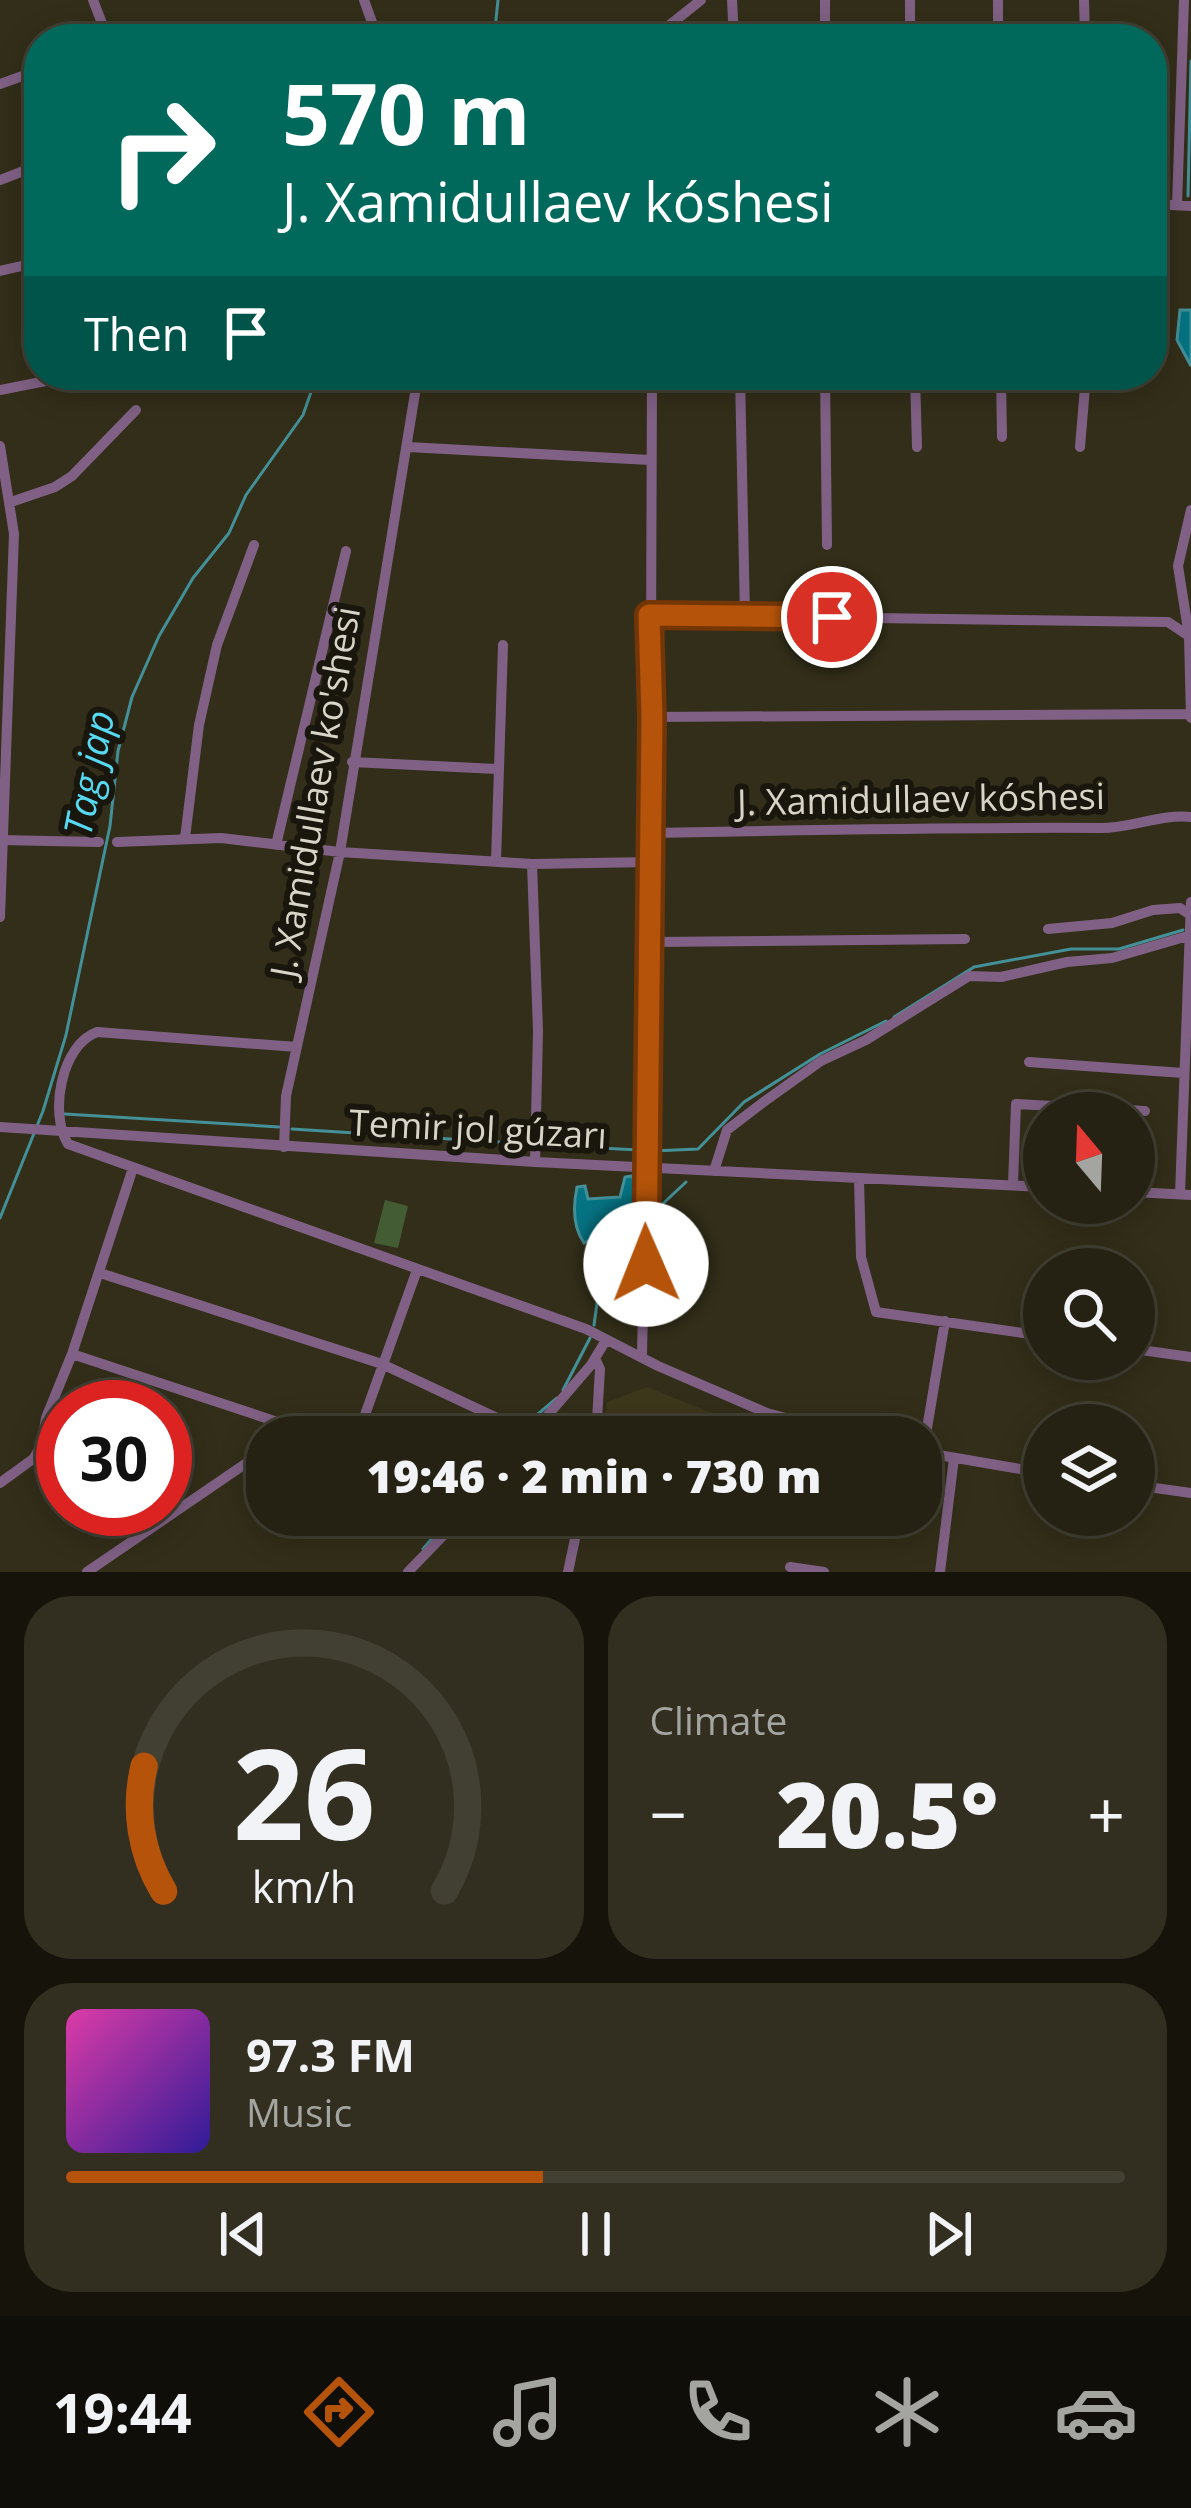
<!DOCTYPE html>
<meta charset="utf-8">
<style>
:root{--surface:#262213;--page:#322f21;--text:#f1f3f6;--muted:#a4a4a0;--line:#423f33;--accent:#b45309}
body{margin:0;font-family:"Open Sans",sans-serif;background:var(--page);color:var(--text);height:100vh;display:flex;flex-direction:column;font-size:45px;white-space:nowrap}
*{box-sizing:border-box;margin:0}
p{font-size:39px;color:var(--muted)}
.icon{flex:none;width:66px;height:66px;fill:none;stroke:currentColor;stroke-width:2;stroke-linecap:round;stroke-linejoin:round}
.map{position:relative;height:1572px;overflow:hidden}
.sheet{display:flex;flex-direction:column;gap:24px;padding:24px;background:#15130a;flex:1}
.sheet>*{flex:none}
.banner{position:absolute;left:24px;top:24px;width:1143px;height:366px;border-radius:48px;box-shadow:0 6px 30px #0003,0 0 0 3px var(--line);background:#00695c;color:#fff;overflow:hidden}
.needle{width:78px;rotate:341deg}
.buttons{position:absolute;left:1023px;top:1092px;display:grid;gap:24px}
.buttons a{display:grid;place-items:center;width:132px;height:132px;border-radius:50%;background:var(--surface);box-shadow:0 6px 30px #0003,0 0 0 3px var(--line);font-size:60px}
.speed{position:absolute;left:36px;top:1380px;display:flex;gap:24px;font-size:60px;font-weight:700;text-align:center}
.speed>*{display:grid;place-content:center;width:156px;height:156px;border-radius:50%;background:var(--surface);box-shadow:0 6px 30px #0003,0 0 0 3px var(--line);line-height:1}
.speed .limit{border:18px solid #d22;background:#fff;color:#111}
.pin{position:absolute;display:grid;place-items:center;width:102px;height:102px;color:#fff;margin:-51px;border:6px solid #fff;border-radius:50%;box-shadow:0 3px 12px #0007}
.me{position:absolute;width:132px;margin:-66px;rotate:359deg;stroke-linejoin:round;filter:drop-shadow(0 0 9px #0008)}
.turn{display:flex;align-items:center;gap:42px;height:252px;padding:0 60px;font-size:54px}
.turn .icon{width:156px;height:156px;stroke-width:2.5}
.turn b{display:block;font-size:84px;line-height:102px}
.then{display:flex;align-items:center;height:114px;padding:0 60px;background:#0003;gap:24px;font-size:45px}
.big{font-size:90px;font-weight:800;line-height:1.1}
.sheet .tile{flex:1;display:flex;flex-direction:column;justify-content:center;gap:18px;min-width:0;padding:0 42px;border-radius:48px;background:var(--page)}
.sheet .dial{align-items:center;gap:0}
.dial svg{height:312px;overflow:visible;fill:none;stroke:var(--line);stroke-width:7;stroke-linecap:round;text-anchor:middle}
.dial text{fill:var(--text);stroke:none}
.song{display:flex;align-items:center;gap:36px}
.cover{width:144px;height:144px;border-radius:18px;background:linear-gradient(135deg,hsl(320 70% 55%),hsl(250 70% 35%))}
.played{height:12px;border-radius:6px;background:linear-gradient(90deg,var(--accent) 45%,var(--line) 45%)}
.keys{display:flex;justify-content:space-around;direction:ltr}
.heat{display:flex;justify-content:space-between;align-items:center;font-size:66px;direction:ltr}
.sheet .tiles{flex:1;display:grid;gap:24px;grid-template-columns:1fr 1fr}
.tile:last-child{grid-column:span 2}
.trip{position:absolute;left:246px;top:1416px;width:696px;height:120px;border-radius:48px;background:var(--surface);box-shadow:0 6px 30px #0003,0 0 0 3px var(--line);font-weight:800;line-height:120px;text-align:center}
.dock{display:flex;height:192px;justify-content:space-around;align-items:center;background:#0f0e08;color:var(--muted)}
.dock .icon{width:84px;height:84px}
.dock .current{color:var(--accent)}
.dock b{font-size:54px;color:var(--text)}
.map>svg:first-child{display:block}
.built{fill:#3d371b}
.green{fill:#445c33}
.water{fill:#057383;stroke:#449098;stroke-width:3}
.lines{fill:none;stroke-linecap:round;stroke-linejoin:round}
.stream{stroke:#449098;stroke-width:3}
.minor{stroke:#806185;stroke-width:10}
.route-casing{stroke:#753606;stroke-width:30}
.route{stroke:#b45309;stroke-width:21}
.labels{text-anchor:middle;stroke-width:12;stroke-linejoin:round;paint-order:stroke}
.street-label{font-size:36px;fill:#d8d5c8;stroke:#18160d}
.water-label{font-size:39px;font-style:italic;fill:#57daf1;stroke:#18160d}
</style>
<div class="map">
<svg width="1191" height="1572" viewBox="0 0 1191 1572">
<rect width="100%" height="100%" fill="#322e19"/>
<path class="built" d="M647,1387L744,1426L741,1437H604L607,1402Z"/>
<path class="green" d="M385,1200L408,1206L398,1248L374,1243Z"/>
<path class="water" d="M1180,310H1191V366L1177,340Z
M632,1176C640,1190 636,1200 629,1213L633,1225L627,1235L616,1238L610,1229L584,1243C573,1227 573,1206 577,1187L585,1186L588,1199L620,1197L625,1177Z"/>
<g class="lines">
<path class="stream" d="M494,39L498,0
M1188,196L1191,61
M894,1017L974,967L1071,949H1119L1183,930
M65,1114L279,1127
M292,1129L530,1144
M541,1145L639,1150
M653,1151L698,1149L744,1102L820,1054L886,1021
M652,1214L686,1182
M0,1218L43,1111L66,1035L110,826L118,751L132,697L159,636L193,578L229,533L246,495L303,415L317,375
M594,1325L602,1268
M563,1390L590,1338
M526,1424L557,1398
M515,1437L517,1434
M423,1549L452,1515"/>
<path class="minor" d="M93,0L108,39
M364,0L378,39
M732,0L734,39
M1084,0L1085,39
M652,39L701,0
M825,39V0
M910,39V0
M998,39V0
M0,84L39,70
M0,180L39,165
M1152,204L1191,206
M1177,205L1184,0
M0,271L39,262
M740,375L745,617
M825,375L827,545
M915,375L917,447
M1001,375L1002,437
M0,390L76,375
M0,446L14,534L0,917
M408,447L650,460
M1080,447L1086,375
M11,502L55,487L72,476L136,410
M649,615L1168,622L1189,636
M651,717L1191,714
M1191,718L1189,636L1178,566L1191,510
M352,762L497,769
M650,833C800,830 950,827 1101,828C1132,828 1159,814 1191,817
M185,838L199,725L217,645L254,545
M0,840L99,842
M117,842L221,838L340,852L532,864L650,862
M276,845L346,551
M496,861L503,645
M532,864L538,1031L535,1162
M1048,929L1112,923L1153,910L1180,908L1189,914
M650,942L965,939
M297,1047L97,1032C61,1045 49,1114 68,1144L586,1329L658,1366L767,1413L857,1437
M1029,1062L1183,1073
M0,1127L535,1162L1044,1187
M284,1147L286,1096L340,852L418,375
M714,1171L727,1130L765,1101L821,1061L866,1040L969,976L1001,977L1067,962L1112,958L1191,935
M859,1178L861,1257L876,1312L1044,1336
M1013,1185L1016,1104L1145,1111
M1134,1192L1191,1195
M1180,1194L1191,902
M100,1273L382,1364L531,1434
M1134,1349L1191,1357
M72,1354L323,1437
M642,1356L650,942L652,375
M595,1358L600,1369L596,1437
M357,1437L417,1270
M529,1437L591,1365L606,1340
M921,1452L1044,1473
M923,1452L945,1321
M0,1483L33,1459L41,1447L46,1418L72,1354L133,1168
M1134,1485L1191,1493
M790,1567L824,1572
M87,1572L267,1449
M408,1572L463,1515
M568,1572L580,1515
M940,1572L954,1458"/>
</g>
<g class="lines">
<g class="route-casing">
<path id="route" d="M646,1264L652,718L649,615L832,617"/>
</g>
<use href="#route" class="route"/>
</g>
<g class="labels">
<g class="street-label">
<text transform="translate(315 792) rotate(-80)" y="13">J. Xamidullaev ko'shesi</text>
<text transform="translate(921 799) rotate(-1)" y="13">J. Xamidullaev kóshesi</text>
<text transform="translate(478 1129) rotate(3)" y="13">Temir jol gúzarı</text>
</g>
<g class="water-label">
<text transform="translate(89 773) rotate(-79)" y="14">Tag jap</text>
</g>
</g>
</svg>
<div class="buttons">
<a><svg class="needle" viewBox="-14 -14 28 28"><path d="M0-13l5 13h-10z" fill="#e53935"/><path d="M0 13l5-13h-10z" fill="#a4a4a0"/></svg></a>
<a><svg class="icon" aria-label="search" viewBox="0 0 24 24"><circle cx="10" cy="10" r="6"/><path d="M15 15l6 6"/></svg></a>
<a><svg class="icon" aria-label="layers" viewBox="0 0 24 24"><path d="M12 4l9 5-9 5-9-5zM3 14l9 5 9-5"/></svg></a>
</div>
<div class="speed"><div class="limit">30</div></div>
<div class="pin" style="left:832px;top:617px;background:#d93025"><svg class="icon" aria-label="arrive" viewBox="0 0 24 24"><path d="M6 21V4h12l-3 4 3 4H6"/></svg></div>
<svg class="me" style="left:646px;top:1264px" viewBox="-20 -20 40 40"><circle r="19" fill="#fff"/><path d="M0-13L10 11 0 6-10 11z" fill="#b45309"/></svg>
<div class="trip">19:46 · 2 min · 730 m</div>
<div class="banner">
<div class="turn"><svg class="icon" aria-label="right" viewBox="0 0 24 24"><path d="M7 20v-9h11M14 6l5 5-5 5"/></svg><div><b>570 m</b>J. Xamidullaev kóshesi</div></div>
<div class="then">Then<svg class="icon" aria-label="arrive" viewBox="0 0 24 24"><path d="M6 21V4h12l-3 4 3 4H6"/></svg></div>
</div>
</div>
<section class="sheet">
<div class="tiles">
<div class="tile dial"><svg viewBox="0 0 100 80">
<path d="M14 69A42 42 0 1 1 86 69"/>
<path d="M14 69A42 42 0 0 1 9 37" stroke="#b45309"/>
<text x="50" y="56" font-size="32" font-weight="700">26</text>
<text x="50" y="72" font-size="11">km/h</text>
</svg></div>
<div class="tile"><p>Climate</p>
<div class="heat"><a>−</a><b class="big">20.5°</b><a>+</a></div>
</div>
<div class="tile">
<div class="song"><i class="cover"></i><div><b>97.3 FM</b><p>Music</p></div></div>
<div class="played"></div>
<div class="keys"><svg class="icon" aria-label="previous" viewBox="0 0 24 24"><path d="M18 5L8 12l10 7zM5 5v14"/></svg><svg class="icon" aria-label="pause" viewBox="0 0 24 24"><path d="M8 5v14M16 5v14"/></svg><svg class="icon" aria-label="next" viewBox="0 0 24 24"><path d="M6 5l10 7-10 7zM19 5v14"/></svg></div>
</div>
</div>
</section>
<nav class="dock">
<b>19:44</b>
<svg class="icon current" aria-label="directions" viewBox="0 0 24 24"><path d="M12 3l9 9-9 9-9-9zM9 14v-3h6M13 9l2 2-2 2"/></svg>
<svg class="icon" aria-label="music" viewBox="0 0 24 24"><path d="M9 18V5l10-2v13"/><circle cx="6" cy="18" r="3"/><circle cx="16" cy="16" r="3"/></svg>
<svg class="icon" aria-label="phone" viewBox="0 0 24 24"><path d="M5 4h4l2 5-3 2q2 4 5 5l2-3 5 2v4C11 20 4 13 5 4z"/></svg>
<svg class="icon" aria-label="climate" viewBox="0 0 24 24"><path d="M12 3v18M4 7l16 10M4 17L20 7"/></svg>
<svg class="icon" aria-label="car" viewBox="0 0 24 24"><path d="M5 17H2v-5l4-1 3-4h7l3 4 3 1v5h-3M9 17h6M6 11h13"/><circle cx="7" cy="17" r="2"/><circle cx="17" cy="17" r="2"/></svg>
</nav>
